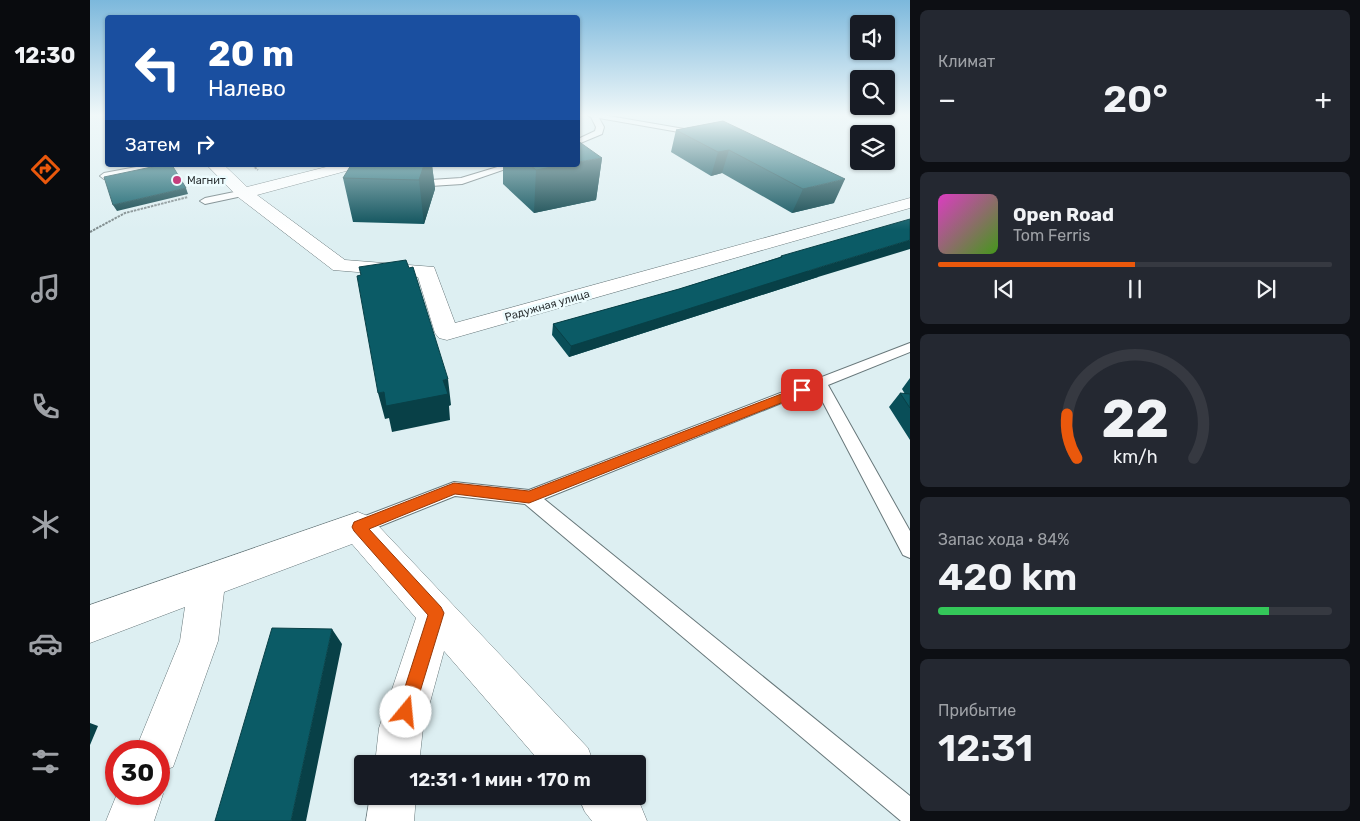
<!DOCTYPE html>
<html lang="ru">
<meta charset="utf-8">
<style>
:root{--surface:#171b24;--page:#242831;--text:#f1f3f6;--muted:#9ea1a6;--line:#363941;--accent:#ea580c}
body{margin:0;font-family:Rubik,sans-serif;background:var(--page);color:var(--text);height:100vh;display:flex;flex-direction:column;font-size:19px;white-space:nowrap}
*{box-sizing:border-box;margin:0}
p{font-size:16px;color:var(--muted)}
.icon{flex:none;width:28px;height:28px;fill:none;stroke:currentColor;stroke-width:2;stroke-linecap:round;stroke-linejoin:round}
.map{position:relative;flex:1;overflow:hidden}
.side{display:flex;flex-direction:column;gap:10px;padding:10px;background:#0d0f14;width:450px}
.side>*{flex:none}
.hud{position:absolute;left:15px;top:15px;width:475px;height:152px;border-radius:5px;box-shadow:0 1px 4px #0004;background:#1a4fa0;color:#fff;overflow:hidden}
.buttons{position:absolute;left:760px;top:15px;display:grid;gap:10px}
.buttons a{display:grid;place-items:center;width:45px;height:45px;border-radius:5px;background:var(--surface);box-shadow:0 1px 4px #0004;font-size:25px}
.speed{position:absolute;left:15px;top:740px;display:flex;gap:10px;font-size:25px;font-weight:700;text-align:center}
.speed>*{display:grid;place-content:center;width:65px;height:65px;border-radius:50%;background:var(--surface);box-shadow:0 1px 4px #0004;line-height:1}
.speed .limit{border:8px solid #d22;background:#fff;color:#111}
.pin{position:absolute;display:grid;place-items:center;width:42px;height:42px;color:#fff;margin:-21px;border-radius:10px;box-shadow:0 2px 8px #0006}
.me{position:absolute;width:55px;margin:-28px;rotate:17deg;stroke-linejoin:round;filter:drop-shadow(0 0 4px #0008)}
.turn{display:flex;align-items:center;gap:18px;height:105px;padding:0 20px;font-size:22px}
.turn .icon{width:65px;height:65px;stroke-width:2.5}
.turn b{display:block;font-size:35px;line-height:42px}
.then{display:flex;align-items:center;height:48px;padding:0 20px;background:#0003;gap:10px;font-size:19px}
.big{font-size:38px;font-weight:600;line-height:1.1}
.side .tile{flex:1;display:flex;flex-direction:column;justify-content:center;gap:8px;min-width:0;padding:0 18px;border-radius:8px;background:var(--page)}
.side .dial{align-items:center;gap:0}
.dial svg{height:130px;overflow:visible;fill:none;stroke:var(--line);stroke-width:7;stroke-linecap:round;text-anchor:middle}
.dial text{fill:var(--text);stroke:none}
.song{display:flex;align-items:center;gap:15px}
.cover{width:60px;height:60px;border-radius:8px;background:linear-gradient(135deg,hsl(310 70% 55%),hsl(100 70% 35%))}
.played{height:5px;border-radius:2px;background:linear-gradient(90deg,var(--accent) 50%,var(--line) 50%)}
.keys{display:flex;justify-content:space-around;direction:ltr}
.heat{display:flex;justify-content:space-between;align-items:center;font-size:28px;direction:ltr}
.charge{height:8px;border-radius:4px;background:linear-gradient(90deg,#34c759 84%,var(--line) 0)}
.trip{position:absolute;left:264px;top:755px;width:292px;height:50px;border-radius:5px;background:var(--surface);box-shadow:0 1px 4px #0004;font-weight:600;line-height:50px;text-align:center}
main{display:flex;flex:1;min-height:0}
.dock{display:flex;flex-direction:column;width:90px;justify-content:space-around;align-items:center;background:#090b0e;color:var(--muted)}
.dock .icon{width:35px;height:35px}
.dock .on{color:var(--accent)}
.dock b{font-size:22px;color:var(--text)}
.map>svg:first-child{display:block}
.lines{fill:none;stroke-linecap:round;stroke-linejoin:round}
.service-casing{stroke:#68787b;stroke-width:2}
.minor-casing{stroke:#68787b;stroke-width:1}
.path{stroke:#7d898b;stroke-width:2;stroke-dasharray:2.5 1;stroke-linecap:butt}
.service{fill:#fff;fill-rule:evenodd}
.minor{fill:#fff;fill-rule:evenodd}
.wall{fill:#094e58}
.shaded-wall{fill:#084047}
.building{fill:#0b5b66;stroke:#084047}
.route{fill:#ea580c;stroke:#983908}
.poi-dot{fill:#c53e7d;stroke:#edfcfe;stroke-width:2}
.labels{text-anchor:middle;stroke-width:5;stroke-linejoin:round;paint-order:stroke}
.far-poi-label{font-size:11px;fill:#2c3234;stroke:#edfcfe;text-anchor:start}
.far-street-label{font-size:11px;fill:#2c3234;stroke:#edfcfe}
</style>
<main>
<nav class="dock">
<b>12:30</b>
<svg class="icon on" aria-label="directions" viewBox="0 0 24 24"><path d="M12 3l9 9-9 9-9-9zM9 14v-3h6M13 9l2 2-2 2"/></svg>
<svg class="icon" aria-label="music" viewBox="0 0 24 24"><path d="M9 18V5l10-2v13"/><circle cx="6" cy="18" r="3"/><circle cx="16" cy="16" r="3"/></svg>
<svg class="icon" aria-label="phone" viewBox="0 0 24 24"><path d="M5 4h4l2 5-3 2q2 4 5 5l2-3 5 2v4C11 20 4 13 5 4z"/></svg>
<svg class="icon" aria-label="climate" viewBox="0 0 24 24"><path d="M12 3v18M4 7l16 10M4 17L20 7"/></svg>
<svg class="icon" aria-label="car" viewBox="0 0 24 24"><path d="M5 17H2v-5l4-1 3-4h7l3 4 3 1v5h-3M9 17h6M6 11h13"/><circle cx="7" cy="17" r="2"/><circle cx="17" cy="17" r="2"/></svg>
<svg class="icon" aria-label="filters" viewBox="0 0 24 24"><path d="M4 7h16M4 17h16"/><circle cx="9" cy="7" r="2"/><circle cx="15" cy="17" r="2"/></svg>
</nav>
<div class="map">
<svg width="820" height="821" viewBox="0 0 820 821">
<rect width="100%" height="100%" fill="#ddeff2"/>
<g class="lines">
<g class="service-casing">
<path id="service" d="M497,115H513L606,131L610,133L606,135L509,118L514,127L512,134L488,144V139L505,131L506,127L501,117Z
M57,165H74L70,168L14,179L10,176L14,173Z
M414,165H427L372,184L325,187L321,184L325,181L371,178Z
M154,190L157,191V195L115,204L110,201L115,198Z
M820,343V352L738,385L820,531V558L813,555L726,389L454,499L820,796V821H811L435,504L365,496L268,535L262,533L259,527L262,521L364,482L439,490Z"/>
</g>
<g class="minor-casing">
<path id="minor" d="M117,165H134L157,187L244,165H270L267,168L167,195L255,260L344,267L365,323L820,198V208L357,340L349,338L345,333L328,277L243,270L148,197Z
M268,512L280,517L498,748L504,764H452L354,651L333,728L329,764H285L289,728L326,618L262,544L134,592L128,641L83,767L69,772V751H45L90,641L95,607L0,643V605Z
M69,783L73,794L64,821H16L27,794H69Z
M280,796H326L324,821H276Z
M488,796H543L550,804L557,821H502L495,812Z"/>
</g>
<path class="path" d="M162,165L168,170
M0,232L35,213L98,197"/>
<use href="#service" class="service"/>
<use href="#minor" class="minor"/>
</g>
<path class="wall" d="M633,121L744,203L702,213L632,173L621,176L581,152L586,130Z
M512,158L506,200L444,213L413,184V165H488Z
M342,165L345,189L334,224L263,222L253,178Z
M691,256L728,277L479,357L462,335L463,324L589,289L690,257Z
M820,378V440L799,407L810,393L815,394L812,389Z"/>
<path class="shaded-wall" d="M639,150L632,173L621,176L628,152Z
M512,158L506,200L444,213L446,170L472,165H488V162Z
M334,165H342L345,189L334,224L329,180Z
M755,179L744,203L702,213L713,189Z
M96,188L98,194L27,211L23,205Z
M820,240V249L728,277L479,357L481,346L734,266Z
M358,379L361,405L359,406L360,420L302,432L299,418L295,419L288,393Z
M242,629L252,644L216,821H201Z
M0,723L8,726L0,745Z"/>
<path class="building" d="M633,121L755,179L713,189L639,150L628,152L586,130Z
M488,141L512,158L488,162Z
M71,165H82L96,188L23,205L14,177Z
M261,165H334L329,180L253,178Z
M440,165H472L446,170Z
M820,219V240L734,266L481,346L463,324L589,289L692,257L691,256Z
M316,260L319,268L323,267L358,379L353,380L358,394L296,406L294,392L288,393L267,276L271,275L269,267Z
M810,393L820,394V408Z
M182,628L242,629L201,821H125Z"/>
<linearGradient id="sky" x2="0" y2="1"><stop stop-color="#7cb8dc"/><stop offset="0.5" stop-color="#f0f8f9"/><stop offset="1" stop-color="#f0f8f9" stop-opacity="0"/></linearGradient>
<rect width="820" height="230" fill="url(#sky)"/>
<path class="route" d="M712,386L717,390L716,393L439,503L365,494L279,529L351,607L354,613L322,718L316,720L310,718L307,712L338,615L264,531L262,527L264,522L364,483L439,491Z"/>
<circle class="poi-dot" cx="87" cy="180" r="5"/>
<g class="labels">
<g class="far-poi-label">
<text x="97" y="184">Магнит</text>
</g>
<g class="far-street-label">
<text transform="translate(457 305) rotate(-16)" y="4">Радужная улица</text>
</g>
</g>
</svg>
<div class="buttons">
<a><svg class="icon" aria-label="sound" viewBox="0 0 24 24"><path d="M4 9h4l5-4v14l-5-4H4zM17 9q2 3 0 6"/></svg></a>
<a><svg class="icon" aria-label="search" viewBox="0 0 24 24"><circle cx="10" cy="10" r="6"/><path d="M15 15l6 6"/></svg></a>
<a><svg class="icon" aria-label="layers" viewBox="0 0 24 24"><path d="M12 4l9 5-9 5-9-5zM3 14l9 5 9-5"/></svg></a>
</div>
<div class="speed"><div class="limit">30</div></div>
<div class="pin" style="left:712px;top:390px;background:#d93025"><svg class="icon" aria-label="arrive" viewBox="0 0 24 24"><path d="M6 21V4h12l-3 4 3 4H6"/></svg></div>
<svg class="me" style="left:316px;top:712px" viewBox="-20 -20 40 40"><circle r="19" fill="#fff"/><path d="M0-13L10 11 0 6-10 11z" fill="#ea580c"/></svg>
<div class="trip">12:31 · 1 мин · 170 m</div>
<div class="hud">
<div class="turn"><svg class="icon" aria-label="left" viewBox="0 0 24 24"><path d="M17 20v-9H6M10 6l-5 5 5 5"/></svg><div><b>20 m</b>Налево</div></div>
<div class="then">Затем<svg class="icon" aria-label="right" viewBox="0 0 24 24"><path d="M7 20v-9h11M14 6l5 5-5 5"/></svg></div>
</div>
</div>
<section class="side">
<div class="tile"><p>Климат</p>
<div class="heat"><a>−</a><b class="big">20°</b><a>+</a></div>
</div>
<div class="tile">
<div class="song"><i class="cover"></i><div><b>Open Road</b><p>Tom Ferris</p></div></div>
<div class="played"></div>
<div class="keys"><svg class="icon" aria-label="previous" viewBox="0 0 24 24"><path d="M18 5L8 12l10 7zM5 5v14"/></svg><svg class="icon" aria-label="pause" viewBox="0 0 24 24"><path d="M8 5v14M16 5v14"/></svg><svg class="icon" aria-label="next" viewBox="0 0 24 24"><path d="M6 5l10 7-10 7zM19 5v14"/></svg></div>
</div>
<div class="tile dial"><svg viewBox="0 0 100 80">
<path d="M14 69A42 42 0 1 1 86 69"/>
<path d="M14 69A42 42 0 0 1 8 42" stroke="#ea580c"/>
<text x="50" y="56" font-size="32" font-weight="700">22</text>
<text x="50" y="72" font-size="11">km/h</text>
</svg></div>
<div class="tile"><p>Запас хода · 84%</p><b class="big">420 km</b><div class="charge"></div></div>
<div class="tile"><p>Прибытие</p><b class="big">12:31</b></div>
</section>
</main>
